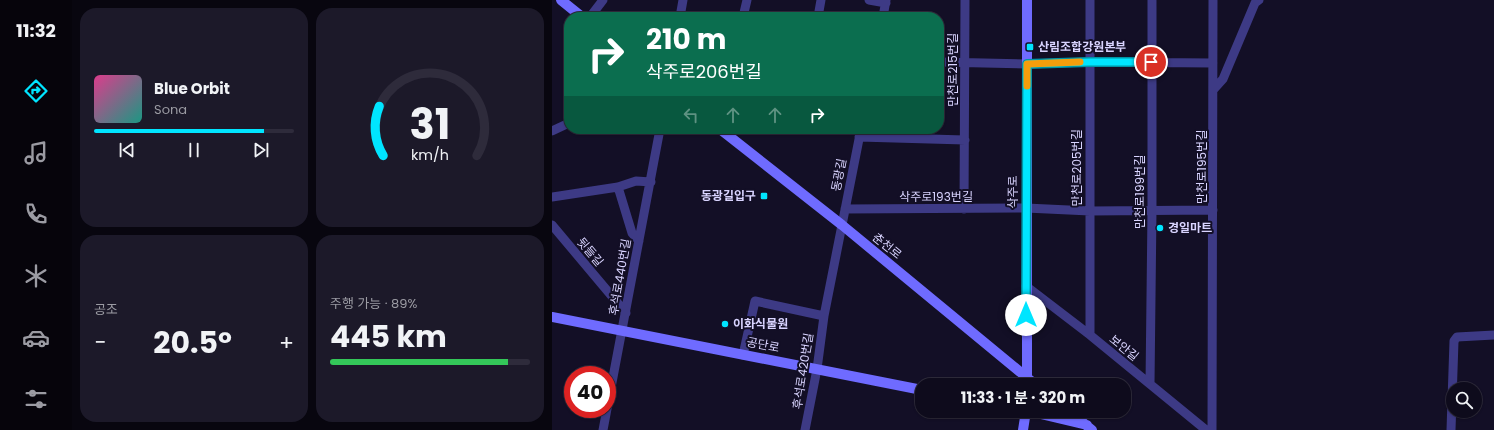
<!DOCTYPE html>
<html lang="ko">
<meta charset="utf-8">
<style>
:root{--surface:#0e0b1c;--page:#1c1929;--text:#f1f3f6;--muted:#9b9ba3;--line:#2e2b3b;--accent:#00e5ff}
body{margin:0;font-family:Poppins,"Noto Sans KR",sans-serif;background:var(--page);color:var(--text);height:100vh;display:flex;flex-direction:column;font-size:15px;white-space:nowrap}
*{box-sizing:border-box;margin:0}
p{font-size:13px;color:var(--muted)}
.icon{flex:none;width:22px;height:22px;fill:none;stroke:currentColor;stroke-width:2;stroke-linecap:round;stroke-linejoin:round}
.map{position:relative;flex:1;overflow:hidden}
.drawer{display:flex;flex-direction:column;gap:8px;padding:8px;background:#08060f;width:480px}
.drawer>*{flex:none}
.banner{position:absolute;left:12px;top:12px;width:380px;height:122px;border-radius:16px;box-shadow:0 1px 3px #0004,0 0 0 1px var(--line);background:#0b6e4f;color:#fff;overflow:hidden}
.controls{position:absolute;left:894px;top:382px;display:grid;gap:8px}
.controls a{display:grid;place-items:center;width:36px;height:36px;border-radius:50%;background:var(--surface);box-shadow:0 1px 3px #0004,0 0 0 1px var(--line);font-size:20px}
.speed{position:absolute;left:12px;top:366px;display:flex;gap:8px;font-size:20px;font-weight:700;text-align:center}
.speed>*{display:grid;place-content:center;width:52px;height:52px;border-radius:50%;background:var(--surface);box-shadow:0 1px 3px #0004,0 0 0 1px var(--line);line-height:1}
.speed .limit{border:6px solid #d22;background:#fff;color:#111}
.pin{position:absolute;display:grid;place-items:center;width:34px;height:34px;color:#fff;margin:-17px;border:2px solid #fff;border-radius:50%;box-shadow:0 1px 4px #0007}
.me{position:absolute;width:44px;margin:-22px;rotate:0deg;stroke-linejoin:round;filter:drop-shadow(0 0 3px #0008)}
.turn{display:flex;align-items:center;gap:14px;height:84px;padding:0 16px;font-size:18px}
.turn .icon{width:52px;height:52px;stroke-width:2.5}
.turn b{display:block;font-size:28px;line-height:34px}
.lanes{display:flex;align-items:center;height:38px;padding:0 16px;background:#0003;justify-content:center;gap:20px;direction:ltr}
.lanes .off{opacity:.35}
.big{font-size:30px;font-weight:700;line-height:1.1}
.drawer .tile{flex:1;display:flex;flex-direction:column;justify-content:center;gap:6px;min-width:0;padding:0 14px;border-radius:16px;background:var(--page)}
.drawer .dial{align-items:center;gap:0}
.dial svg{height:104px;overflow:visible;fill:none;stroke:var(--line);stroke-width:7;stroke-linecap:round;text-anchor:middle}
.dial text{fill:var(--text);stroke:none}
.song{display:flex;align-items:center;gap:12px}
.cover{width:48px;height:48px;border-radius:6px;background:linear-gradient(135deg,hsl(330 70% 55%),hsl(170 70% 35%))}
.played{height:4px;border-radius:2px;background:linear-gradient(90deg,var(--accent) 85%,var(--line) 85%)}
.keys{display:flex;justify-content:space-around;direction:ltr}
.heat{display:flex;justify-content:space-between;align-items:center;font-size:22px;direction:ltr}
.charge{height:6px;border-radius:3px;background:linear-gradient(90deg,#34c759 89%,var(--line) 0)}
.drawer .tiles{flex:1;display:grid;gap:8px;grid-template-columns:repeat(2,1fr)}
.trip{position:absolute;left:363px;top:378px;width:216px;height:40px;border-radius:16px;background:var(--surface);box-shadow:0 1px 3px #0004,0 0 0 1px var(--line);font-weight:700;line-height:40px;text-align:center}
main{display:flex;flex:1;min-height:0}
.tab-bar{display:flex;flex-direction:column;width:72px;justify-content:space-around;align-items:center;background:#06040b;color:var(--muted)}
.tab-bar .icon{width:28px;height:28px}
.tab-bar .on{color:var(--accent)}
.tab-bar b{font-size:18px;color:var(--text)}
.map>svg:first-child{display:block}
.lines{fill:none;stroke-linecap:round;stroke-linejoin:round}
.street{stroke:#3d3a85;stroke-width:9}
.secondary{stroke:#6f6bff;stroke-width:10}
.route-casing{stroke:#0095a6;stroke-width:10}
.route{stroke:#00e5ff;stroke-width:7}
.slow{stroke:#f59e0b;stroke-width:7}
.poi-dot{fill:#00e5ff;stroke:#130f26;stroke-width:1.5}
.labels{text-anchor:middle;stroke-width:4;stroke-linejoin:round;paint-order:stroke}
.poi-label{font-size:12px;font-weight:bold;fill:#d9d4ff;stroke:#130f26;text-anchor:start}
.street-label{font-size:12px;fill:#d9d4ff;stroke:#130f26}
</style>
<main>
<nav class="tab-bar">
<b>11:32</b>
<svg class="icon on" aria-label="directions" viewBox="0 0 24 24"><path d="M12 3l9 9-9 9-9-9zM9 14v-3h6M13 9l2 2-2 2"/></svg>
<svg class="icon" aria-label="music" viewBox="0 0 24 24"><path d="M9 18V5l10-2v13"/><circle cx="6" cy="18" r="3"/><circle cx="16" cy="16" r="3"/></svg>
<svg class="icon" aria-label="phone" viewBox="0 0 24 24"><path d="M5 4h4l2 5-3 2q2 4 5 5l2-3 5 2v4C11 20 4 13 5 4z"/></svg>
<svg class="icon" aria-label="climate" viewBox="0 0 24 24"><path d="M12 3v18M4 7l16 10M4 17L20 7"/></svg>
<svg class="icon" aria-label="car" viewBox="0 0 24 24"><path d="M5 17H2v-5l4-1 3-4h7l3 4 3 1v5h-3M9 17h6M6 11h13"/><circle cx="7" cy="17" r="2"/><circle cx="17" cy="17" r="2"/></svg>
<svg class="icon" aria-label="filters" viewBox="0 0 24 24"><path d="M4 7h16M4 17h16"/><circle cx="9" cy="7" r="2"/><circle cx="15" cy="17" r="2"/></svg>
</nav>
<section class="drawer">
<div class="tiles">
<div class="tile">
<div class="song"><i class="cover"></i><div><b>Blue Orbit</b><p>Sona</p></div></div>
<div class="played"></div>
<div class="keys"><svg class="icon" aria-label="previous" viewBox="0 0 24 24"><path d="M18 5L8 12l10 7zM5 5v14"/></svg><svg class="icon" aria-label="pause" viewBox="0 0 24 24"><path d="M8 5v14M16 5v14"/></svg><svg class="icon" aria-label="next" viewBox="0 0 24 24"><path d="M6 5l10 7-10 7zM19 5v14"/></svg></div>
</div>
<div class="tile dial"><svg viewBox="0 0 100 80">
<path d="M14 69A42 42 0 1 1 86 69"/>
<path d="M14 69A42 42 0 0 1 11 31" stroke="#00e5ff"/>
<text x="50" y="56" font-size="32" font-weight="700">31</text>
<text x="50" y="72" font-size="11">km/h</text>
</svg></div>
<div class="tile"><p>공조</p>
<div class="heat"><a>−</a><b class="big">20.5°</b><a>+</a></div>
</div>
<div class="tile"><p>주행 가능 · 89%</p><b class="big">445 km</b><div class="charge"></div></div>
</div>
</section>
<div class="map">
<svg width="942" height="430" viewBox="0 0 942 430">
<rect width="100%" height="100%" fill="#130f26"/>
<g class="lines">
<path class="street" d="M317,0L334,3
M38,17L51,0
M128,17L131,0
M191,17L195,0
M266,17L269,0
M331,17L334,0
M387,62L475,64L537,62L661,63
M662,89L671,79L703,3L707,0
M0,131L17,123
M307,137L413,140
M66,187L80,233L87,241
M0,197L66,187L84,181L99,182
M293,209L474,208L538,211L661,210
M412,209L413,0
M0,225L74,313
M474,286L538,335L654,430
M538,335V0
M191,355L203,301L272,316
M598,384L600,210V0
M51,430L108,129
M253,430L265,369L272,316L309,129
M660,430L661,0
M899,430L902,341L905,337L942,335"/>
<path class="secondary" d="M9,0L30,17
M168,129L290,225L484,385
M0,317L370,390
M475,382V0
M476,411L535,425
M517,411L540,430
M471,430L474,411"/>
</g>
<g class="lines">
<g class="route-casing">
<path id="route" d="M474,315L475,64L537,62H599"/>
</g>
<use href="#route" class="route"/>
<path class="slow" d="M475,86V64L528,62"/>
</g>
<g class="poi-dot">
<rect x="474" y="43" width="8" height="8" rx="2"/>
<rect x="208" y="192" width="8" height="8" rx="2"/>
<circle cx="608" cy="228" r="4"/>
<circle cx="173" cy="324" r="4"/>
</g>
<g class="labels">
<g class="poi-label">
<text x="486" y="51">산림조합강원본부</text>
<text x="204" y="200" text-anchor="end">동광길입구</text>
<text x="616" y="232">경일마트</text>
<text x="181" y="328">이화식물원</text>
</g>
<g class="street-label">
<text transform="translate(401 70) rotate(-90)" y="4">만천로215번길</text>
<text transform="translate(650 167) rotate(-90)" y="4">만천로195번길</text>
<text transform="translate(525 168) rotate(-90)" y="4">만천로205번길</text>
<text transform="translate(287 175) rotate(-79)" y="4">동광길</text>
<text transform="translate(461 192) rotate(-90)" y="4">삭주로</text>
<text transform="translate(588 192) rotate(-90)" y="4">만천로199번길</text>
<text x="384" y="201">삭주로193번길</text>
<text transform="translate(335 246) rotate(39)" y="4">춘천로</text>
<text transform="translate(38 252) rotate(50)" y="4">뒷들길</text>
<text transform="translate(68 277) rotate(-80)" y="4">후석로440번길</text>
<text transform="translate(211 345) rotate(11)" y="4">공단로</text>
<text transform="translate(572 348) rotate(39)" y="4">보안길</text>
<text transform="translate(251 371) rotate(-81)" y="4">후석로420번길</text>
</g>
</g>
</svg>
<div class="controls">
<a><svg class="icon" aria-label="search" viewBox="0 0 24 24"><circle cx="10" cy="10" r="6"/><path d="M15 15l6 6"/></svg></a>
</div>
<div class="speed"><div class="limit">40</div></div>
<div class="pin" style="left:599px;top:62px;background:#d93025"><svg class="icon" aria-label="arrive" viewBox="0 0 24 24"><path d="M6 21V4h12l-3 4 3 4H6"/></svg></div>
<svg class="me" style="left:474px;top:315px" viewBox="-20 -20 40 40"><circle r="19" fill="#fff"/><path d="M0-13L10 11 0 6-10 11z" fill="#00e5ff"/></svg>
<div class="trip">11:33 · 1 분 · 320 m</div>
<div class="banner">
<div class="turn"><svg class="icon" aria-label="right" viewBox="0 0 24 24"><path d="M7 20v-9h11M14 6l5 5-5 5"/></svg><div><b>210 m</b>삭주로206번길</div></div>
<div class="lanes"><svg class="icon off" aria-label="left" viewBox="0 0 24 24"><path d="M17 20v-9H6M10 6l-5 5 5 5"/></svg><svg class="icon off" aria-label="ahead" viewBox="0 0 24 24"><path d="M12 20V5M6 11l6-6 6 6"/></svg><svg class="icon off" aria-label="ahead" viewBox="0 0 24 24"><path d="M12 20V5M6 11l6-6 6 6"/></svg><svg class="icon" aria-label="right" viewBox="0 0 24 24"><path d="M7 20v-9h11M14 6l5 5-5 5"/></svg></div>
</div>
</div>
</main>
